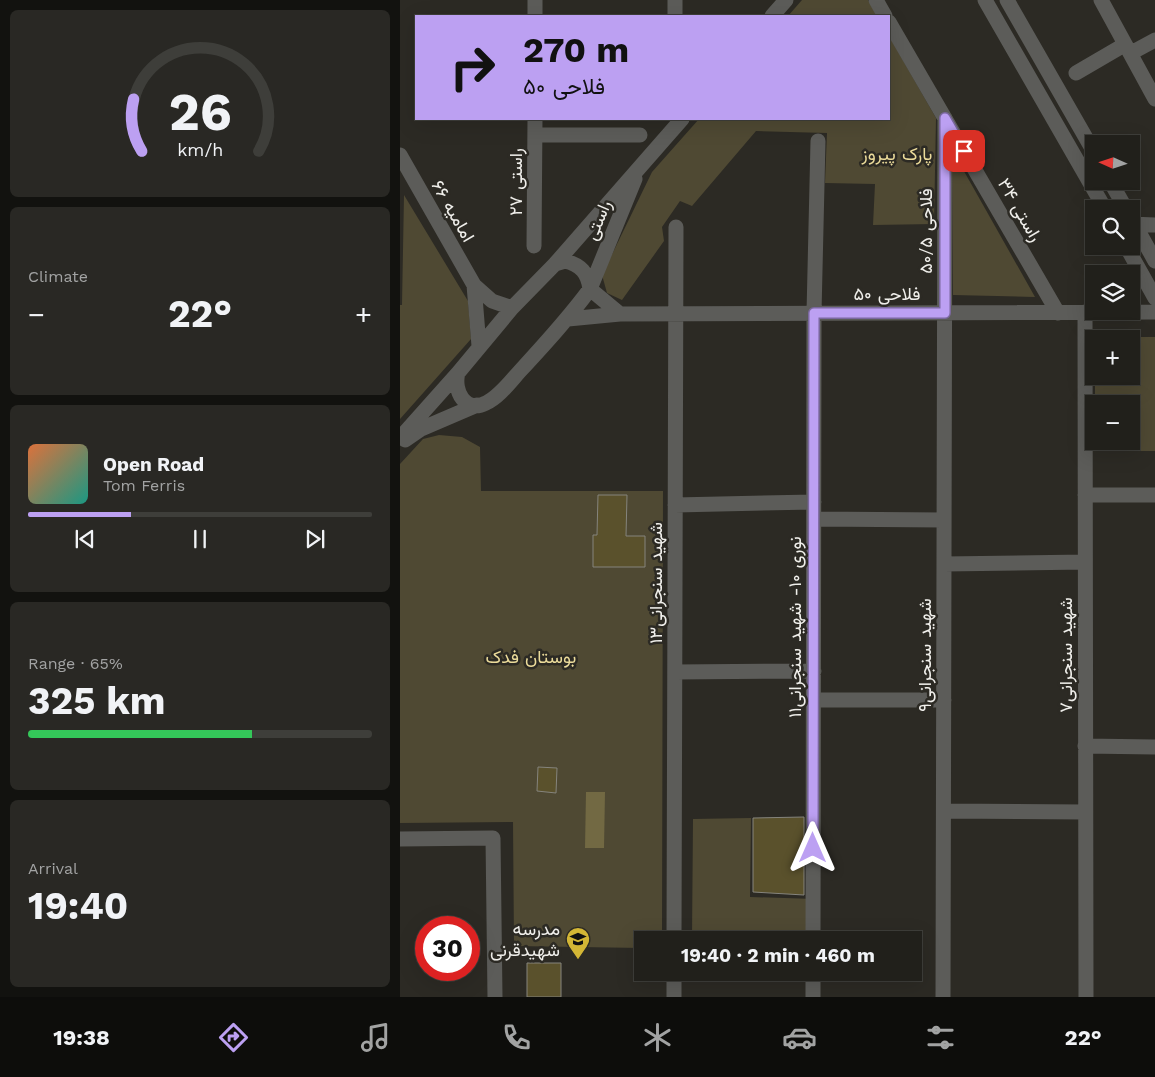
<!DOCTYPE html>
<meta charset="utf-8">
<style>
:root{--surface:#21201b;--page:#292824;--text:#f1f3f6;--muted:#a2a3a3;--line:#3e3e3a;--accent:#bca0f2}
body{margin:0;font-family:"Work Sans",Vazirmatn,sans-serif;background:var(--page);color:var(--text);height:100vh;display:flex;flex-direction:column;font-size:19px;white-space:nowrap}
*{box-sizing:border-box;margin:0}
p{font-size:16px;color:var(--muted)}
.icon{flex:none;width:28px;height:28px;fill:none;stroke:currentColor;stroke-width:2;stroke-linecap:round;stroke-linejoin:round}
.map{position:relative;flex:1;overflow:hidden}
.side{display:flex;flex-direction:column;gap:10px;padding:10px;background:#12120f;width:400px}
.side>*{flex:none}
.hud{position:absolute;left:15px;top:15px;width:475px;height:105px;border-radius:0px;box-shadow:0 5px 20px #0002,0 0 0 1px var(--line);background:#bca0f2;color:#111;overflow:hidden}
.needle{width:32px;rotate:273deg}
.buttons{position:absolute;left:685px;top:135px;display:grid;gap:10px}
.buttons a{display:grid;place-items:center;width:55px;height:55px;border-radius:0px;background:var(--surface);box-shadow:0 5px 20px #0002,0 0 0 1px var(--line);font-size:25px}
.speed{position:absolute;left:15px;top:916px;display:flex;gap:10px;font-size:25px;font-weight:700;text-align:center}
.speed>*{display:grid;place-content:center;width:65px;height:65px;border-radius:50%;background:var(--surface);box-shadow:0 5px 20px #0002,0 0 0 1px var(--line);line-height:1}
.speed .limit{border:8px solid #d22;background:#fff;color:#111}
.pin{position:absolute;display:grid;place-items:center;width:42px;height:42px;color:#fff;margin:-21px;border-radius:10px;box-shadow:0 2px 8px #0006}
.me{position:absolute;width:55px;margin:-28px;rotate:0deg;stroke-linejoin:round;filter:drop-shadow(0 0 4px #0008)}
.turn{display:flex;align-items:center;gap:18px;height:105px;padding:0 25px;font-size:22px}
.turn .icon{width:65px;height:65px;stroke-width:2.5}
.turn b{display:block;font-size:35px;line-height:42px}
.big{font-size:38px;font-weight:700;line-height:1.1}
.side .widget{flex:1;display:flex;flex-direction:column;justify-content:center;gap:8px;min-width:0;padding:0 18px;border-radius:8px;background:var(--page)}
.side .dial{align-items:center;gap:0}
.dial svg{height:130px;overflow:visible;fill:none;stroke:var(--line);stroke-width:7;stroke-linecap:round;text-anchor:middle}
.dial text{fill:var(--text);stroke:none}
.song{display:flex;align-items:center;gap:15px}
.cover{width:60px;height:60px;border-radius:8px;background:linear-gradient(135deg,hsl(20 70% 55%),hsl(170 70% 35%))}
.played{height:5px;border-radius:2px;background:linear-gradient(90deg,var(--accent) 30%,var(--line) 30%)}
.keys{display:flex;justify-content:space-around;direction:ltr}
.heat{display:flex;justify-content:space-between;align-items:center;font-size:28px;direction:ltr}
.charge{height:8px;border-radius:4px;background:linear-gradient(90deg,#34c759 65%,var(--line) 0)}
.trip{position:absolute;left:234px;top:931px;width:288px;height:50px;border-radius:0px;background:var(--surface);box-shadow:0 5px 20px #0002,0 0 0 1px var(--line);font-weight:700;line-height:50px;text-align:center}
.tab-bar{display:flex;height:80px;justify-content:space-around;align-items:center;background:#0d0d0b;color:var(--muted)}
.tab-bar .icon{width:35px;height:35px}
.tab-bar .active{color:var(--accent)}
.tab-bar b{font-size:22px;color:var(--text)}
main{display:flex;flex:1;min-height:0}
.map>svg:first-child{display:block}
.green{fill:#4f4933}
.water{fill:#726943}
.building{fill:#5a512c;stroke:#85847d}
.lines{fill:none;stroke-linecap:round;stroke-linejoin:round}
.minor{stroke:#5c5c59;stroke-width:15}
.route-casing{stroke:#7a689d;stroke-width:12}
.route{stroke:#bca0f2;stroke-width:9}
.labels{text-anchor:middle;stroke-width:5;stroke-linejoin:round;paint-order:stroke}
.park-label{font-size:18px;fill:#ebdb9a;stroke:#2c2a24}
.street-label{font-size:18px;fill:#f0efeb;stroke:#2c2a24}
.poi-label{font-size:18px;fill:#f0efeb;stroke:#2c2a24;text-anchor:end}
</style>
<main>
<section class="side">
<div class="widget dial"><svg viewBox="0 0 100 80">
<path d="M14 69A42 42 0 1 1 86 69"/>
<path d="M14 69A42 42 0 0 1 9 37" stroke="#bca0f2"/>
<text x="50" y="56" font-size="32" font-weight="700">26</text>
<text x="50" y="72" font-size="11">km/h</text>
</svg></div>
<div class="widget"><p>Climate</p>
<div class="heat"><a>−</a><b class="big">22°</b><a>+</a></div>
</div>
<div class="widget">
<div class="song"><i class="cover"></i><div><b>Open Road</b><p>Tom Ferris</p></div></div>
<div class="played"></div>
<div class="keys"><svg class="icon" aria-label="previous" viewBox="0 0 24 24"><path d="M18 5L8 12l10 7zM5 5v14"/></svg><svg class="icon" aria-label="pause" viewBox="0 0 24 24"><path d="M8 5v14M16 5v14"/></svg><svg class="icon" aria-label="next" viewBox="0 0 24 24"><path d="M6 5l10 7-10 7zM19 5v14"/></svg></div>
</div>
<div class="widget"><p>Range · 65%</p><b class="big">325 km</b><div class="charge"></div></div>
<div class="widget"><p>Arrival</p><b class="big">19:40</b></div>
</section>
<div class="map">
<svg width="755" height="997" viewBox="0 0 755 997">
<rect width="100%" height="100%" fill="#2c2a24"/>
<path class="green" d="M402,0H468L477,16H388Z
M489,36L536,118L534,224L473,225L475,184L425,183L427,133L356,131L292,206L280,201L262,227L264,241L222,300L207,293L202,275L252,172L299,119H489Z
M552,150L635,297L553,295Z
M4,195L68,301L71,339L0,419V305H2Z
M695,337H755V451H696L695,441H731V404H695V376H731V339Z
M39,435L62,437L80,447L81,491H263L262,940H242V948L114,946L113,822L0,823V464L23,439Z
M351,818L350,897L415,899L414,940H354V936L292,937L293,819Z"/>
<path class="water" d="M186,792H205L204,848H185Z"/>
<path class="building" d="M198,495H227L226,536H245V567H193V535H197Z
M138,767L157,768L156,793L137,791Z
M404,817V895L353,892V818Z
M127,963H161V997H127Z"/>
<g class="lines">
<path class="minor" d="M275,0V16
M476,0L485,16
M585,0L705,209
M607,0L694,152
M701,0L755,99
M135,16V0
M372,16L386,0
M489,22L658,313
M731,53L755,40
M676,73L724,45
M135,135H240
M0,155L74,285L92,301L112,308
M710,181L726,209
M731,218L755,261
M731,224L755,225
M134,246L135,119
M726,246L755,298
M165,261C181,265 188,273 190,289C168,319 144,345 120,371C110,382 99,397 86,403C65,414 53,390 58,373L112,308L155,264Z
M155,264L282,119
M74,285L79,346
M685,312L686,997
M220,314L190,289L235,179
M168,319L220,314L755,312
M0,438L58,373
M5,440L21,429L77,405
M685,495H755
M275,505L414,502
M414,519L544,520
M544,564L685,562
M275,672L414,671
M414,700H544
M685,746L755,747
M544,811L685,812
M0,839L93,838L95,997
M274,940L276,227
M413,940L414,313L418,141
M274,997V972
M413,997V972
M543,997L545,118"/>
</g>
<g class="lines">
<g class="route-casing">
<path id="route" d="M413,848L414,313H545V118L564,151"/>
</g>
<use href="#route" class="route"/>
</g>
<defs>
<g id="school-pin" transform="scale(1.25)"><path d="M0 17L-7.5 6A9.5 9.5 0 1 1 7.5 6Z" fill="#d3b635" stroke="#2c2a24"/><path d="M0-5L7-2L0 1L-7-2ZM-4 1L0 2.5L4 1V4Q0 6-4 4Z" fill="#111"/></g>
</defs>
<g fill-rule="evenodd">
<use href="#school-pin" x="178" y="939"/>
</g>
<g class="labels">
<g class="park-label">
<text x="497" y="160">پارک پیروز</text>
<text x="131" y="663">بوستان فدک</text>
</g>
<g class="street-label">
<text transform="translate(116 182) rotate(-90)" y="6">راستی ۲۷</text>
<text transform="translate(620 210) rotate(60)" y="6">راستی ۳۴</text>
<text transform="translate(53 211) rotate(60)" y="6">امامیه ۶۶</text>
<text transform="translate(198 220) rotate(-67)" y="6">راستی</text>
<text transform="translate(526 231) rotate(-90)" y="6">فلاحی ۵۰/۵</text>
<text x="487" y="300">فلاحی ۵۰</text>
<text transform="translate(256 583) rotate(-90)" y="6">شهید سنجرانی۱۳</text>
<text transform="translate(395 627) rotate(-90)" y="6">نوری ۱۰- شهید سنجرانی۱۱</text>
<text transform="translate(525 655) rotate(-90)" y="6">شهید سنجرانی۹</text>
<text transform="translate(666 655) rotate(-90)" y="6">شهید سنجرانی۷</text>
</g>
<g class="poi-label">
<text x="160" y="935">مدرسه<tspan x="160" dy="21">شهیدقرنی</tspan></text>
</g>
</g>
</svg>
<div class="buttons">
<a><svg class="needle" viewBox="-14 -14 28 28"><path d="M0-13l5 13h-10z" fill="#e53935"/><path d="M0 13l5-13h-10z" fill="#a2a3a3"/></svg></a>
<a><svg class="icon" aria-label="search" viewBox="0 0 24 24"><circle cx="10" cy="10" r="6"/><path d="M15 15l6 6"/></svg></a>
<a><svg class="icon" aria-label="layers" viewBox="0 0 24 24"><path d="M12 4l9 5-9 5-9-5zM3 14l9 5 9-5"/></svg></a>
<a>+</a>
<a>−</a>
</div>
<div class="speed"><div class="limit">30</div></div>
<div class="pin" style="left:564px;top:151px;background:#d93025"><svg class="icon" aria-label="arrive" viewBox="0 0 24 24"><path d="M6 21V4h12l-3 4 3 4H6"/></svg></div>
<svg class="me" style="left:413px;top:848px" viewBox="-20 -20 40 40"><path d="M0-17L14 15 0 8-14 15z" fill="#bca0f2" stroke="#fff" stroke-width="4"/></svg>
<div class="trip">19:40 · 2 min · 460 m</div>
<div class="hud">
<div class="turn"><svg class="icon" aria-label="right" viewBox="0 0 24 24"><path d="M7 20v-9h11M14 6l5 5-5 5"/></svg><div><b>270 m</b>فلاحی ۵۰</div></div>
</div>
</div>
</main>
<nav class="tab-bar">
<b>19:38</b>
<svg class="icon active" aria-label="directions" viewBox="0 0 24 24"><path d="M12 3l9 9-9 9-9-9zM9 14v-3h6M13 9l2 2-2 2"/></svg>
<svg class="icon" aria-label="music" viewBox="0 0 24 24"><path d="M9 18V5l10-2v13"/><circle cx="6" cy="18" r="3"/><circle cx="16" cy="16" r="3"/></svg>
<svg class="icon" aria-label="phone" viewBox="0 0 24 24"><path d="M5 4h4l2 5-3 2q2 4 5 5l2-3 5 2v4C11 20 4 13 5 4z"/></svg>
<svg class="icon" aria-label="climate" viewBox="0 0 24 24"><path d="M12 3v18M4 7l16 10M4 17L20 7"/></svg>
<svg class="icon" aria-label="car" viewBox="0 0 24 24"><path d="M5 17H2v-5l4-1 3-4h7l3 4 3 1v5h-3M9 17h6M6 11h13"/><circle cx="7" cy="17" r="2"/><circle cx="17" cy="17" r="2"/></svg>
<svg class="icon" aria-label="filters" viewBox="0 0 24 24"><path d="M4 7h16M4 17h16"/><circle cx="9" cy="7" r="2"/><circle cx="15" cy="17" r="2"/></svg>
<b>22°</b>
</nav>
